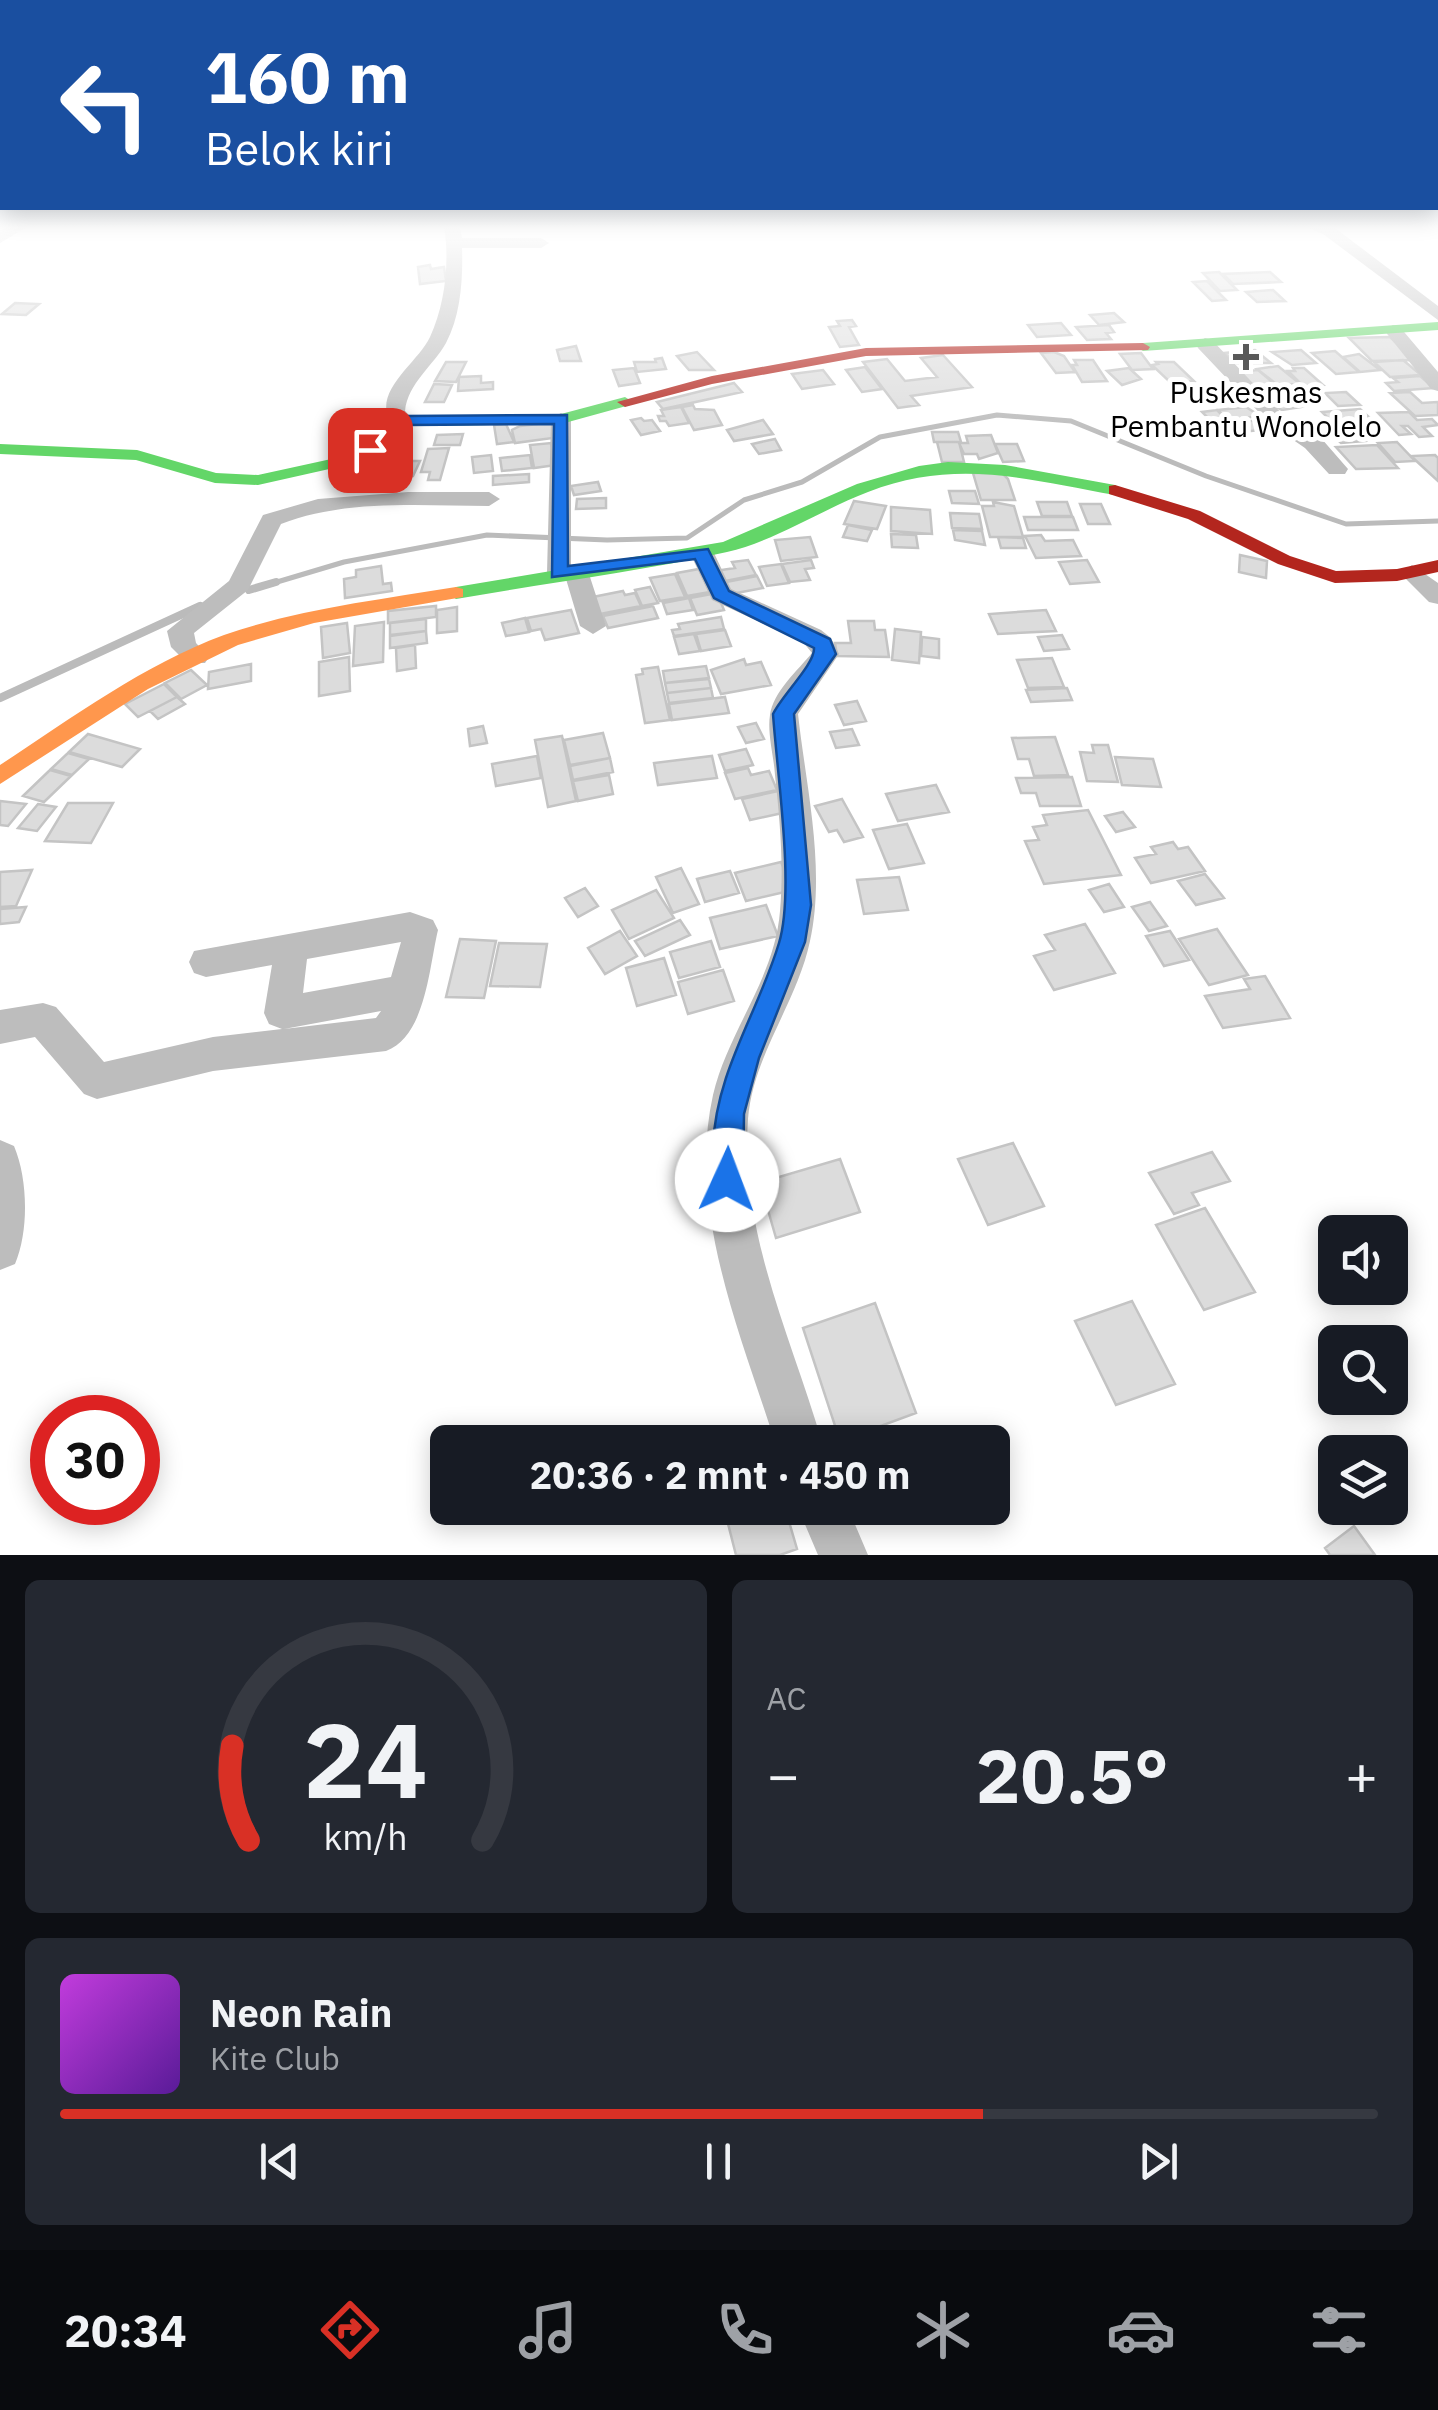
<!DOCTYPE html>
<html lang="id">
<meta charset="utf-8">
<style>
:root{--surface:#171b24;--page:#242831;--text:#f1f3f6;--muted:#9ea1a6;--line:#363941;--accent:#d93025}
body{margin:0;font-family:"IBM Plex Sans",sans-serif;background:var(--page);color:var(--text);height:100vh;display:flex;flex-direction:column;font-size:38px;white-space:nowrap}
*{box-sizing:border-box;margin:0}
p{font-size:32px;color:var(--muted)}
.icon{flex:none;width:55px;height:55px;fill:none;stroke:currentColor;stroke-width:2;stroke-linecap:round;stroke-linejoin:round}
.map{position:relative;height:1555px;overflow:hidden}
.sheet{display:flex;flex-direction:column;gap:25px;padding:25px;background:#0d0f14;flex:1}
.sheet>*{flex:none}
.guide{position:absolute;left:0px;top:0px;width:1440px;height:210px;box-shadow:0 5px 25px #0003;background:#1a4fa0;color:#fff;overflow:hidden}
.controls{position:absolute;left:1318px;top:1215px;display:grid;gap:20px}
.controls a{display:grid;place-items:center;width:90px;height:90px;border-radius:15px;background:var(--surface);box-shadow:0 5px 25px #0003;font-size:50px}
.speed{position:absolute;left:30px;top:1395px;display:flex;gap:20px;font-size:50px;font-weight:700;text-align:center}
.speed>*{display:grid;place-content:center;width:130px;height:130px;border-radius:50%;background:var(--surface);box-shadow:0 5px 25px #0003;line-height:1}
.speed .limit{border:15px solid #d22;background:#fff;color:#111}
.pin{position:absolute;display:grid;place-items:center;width:85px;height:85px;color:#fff;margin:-42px;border-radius:20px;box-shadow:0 5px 15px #0006}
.me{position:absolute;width:110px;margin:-55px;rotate:2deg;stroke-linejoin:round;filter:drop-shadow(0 0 8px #0008)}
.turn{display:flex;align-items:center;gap:35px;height:210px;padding:0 40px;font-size:45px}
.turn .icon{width:130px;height:130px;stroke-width:2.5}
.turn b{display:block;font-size:70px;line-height:85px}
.big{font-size:75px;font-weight:700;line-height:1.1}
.sheet .tile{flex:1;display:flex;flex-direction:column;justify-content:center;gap:15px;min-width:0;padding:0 35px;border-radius:15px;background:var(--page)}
.sheet .dial{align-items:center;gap:0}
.dial svg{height:260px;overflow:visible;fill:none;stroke:var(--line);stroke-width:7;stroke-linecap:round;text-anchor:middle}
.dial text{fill:var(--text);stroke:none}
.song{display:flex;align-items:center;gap:30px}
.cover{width:120px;height:120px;border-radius:15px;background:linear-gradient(135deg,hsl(290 70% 55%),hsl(270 70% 35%))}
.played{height:10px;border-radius:5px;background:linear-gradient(90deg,var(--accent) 70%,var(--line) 70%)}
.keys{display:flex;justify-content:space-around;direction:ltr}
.heat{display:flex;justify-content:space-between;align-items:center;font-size:55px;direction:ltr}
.sheet .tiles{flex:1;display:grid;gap:25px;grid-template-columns:1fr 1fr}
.tile:last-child{grid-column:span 2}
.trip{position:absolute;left:430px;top:1425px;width:580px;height:100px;border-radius:15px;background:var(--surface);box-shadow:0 5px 25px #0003;font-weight:700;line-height:100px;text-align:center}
.tab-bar{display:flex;height:160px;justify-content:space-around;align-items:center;background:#090b0e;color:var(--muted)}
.tab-bar .icon{width:70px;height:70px}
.tab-bar .active{color:var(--accent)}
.tab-bar b{font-size:45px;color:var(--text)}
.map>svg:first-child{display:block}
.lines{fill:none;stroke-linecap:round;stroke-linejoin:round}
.stream-far1{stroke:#bbb;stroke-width:5}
.stream{stroke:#bbb;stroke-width:8}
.building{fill:#dcdcdc;stroke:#c4c4c4;stroke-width:2.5}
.street{fill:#bdbdbd;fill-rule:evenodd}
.fast{fill:#63d668;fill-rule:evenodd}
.slow{fill:#ff974d;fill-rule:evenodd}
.jam{fill:#b3261e;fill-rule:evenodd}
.route{fill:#1a73e8;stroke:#114b97;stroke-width:2.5}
.poi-dot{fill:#595959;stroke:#fff;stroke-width:4}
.labels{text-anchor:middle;stroke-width:10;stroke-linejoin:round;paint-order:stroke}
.far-poi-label{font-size:30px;fill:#000;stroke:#fff}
</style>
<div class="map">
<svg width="1438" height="1555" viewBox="0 0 1438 1555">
<rect width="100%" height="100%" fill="#fff"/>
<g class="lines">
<path class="stream-far1" d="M267,585L344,562L487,535L607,540L687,538L744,500L802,482L880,437L997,415L1071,421L1206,476L1346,524L1438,521"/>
<path class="stream" d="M249,590L276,582
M0,698L200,606"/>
</g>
<path class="building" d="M430,265L431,269L444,267L446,281L420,284L418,267Z
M1219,272L1237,290L1220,291L1203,273Z
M1270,272L1281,282L1233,284L1223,274Z
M1207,281L1226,300L1212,301L1193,282Z
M1273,290L1285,301L1257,302L1246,292Z
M15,303L39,304L26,315L2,314Z
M1114,313L1124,322L1099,325L1090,315Z
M852,320L856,326L849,327L859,345L840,347L829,327L840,326L837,321Z
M1061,323L1071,335L1037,337L1028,325Z
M1109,325L1114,332L1106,333L1111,339L1087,340L1076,327Z
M1390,337L1414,360L1372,361L1349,338Z
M576,346L581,361H560L557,350Z
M1255,350L1271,363H1236L1224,353Z
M1301,350L1316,363L1292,365L1272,352Z
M1335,351L1359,372L1336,374L1312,353Z
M697,352L714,370H689L677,356Z
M1054,352L1064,356L1075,372L1056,373L1041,353Z
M1141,353L1153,369L1132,370L1120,354Z
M1359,354L1380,370L1360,372L1343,357Z
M943,355L972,387L911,396L919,405L898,408L863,362L887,359L905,381L937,377L921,358Z
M662,358L666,369L637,372L634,362H656L655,359Z
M1074,360H1093L1107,381L1082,382L1072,365H1077Z
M1403,360L1421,375L1390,377L1374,362Z
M446,362H466L456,382L435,381Z
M1156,362H1174L1194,381L1172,384L1152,365L1158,364Z
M1278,366L1299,383L1279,386L1257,369Z
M865,367L882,389L862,392L846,370Z
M634,368L640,383L619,386L613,370Z
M1129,368L1141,379L1122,385L1107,371Z
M1293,368H1304L1323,385L1303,386L1288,371H1295Z
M823,370L834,384L802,389L792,374Z
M1258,370L1278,387L1257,389L1237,372Z
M481,376V383L493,382V389L458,391L459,377Z
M1420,376L1434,388L1394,391L1386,383L1398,382L1393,378Z
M734,383L742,392L663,409L657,402Z
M434,384L452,385L444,402H425Z
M1346,392L1360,405L1338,406L1325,393Z
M1410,392L1422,403L1438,402V415L1415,416L1390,393Z
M1300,394L1314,405L1282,410L1263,401Z
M693,405L695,409L714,410L722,425L694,430L682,407Z
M681,407L689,423L669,426L666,421H660L658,416H664L661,410Z
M1246,407L1260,416L1228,420L1218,410Z
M1360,409L1371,419L1332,422L1322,412Z
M1217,410L1236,429L1221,431L1202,412Z
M1409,412L1417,420L1432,419L1438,425L1423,427L1432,436L1419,437L1408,426H1402L1411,434L1399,435L1378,413Z
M641,418L644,421L652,420L660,431L641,435L631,420Z
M763,420L773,434L734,441L727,430Z
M1260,420L1269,429L1242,432L1233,423Z
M557,422L560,437L515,443L512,430L520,426Z
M1345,423L1365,441L1341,443L1325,428Z
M506,424L514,442L497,444L494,425Z
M932,432H958L961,442H934Z
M463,434L460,445H434L437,435Z
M991,435L998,453L979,459L977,454H964L959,443H968L966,436Z
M775,439L781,450L759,454L752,444Z
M937,442H959L964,462H942Z
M1397,442L1415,461L1395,462L1378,443Z
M551,443L556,465L534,468L530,445Z
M995,444H1017L1024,461L1003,462Z
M1377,445L1398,468L1356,469L1336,447Z
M449,448L440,480H428L430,472H421L428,449Z
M383,453H402L395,469L365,468L368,460H380Z
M491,455L493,471L474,473L472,457Z
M530,455L532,468L502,471L500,458Z
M1435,455L1438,458V481L1411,456Z
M399,461H420L413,476H393Z
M364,469H395L390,480H359Z
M973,473H1002L1008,479L1015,500H981Z
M529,474V482L493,485V476Z
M598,482L601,491L574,495L571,486Z
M949,491H975L979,504L952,503Z
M606,498V508L576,509L577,499Z
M854,501L886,506L877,529L844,524Z
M993,502L1014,506L1023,537H990L982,506H994Z
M1037,502H1067L1072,516H1042Z
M1080,504H1101L1110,524H1088Z
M891,507L930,510L932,534L891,531Z
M950,513L979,514L982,529L952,528Z
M1024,517H1073L1078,530H1028Z
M848,525L872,530L867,541L843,537Z
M953,530L982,531L985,545L955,540Z
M891,534L916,535L918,548L892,547Z
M1041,535L1045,541L1073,540L1081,556L1036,558L1025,536Z
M810,537L817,557L781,561L775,540Z
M998,537L1023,538L1026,548H1001Z
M1240,555L1267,561L1266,578L1239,572Z
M748,560L756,575L720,582L715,571L735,568L732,562Z
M811,560L814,568L805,569L810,580L790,582L782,564Z
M1087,560L1099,582L1070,584L1059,562Z
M781,564L789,583L767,586L759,567Z
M381,566L383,584L391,583L392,591L345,598L344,579L356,577V570Z
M699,569L710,592L687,596L677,573Z
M675,574L685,597L660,601L650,578Z
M757,576L763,588L726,595L721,583Z
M650,587L658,603L642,606L635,590Z
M623,591L625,595L635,593L641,606L595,615L588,598Z
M717,593L724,610L697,615L690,598Z
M689,598L693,610L667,614L663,603Z
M436,606V617L388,623V611Z
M653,606L658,618L608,628L603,616Z
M457,607V631L437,633V610Z
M571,610L579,633L545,640L541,629L531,631L527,618Z
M1046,610L1056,631L998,634L989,614Z
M721,617L724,629L674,636L672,630L680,629L678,624Z
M525,618L529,632L506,636L502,623Z
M426,619V631L390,635V623Z
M848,621H874L875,630H885L889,657L837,656L835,643H851Z
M384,622L383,662L353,666L355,626Z
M347,623L350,653L323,658L321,627Z
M895,629L921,632L919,663L892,660Z
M725,630L731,646L701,651L696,634Z
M426,631L427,643L390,648V636Z
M694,634L700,651L679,654L674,637Z
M1062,635L1069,649L1044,651L1038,637Z
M922,637L939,639V658L921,656Z
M415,645L416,668L397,671L396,648Z
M349,657L350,691L319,696V662Z
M1052,658L1064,687L1028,688L1017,660Z
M744,659L746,665L761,662L771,685L721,694L711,670Z
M251,664V681L208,689L209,672Z
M706,666L709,678L665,683L663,671Z
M658,667L670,720L645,723L636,675L643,674L642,669Z
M191,670L207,685L181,699L165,683Z
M709,679L711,688L667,693L665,683Z
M164,684L177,697L138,717L125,704Z
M711,688L713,698L669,703L667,693Z
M1067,688L1072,700L1031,702L1026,690Z
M177,697L185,704L158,719L150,711Z
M725,697L729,713L672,720L669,704Z
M857,701L866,721L844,725L835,705Z
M756,723L764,739L746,743L738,727Z
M483,726L487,743L470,746L468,729Z
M852,729L859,745L836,748L830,732Z
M603,733L610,758L570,765L564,740Z
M88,734L140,749L122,767L69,752Z
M562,736L576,801L548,807L535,740Z
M1055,737L1068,775L1034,776L1029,759H1018L1012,738Z
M1092,745H1108L1118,782L1087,781L1080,752L1094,753Z
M746,749L753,765L725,771L719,755Z
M68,753L89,759L72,775L51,769Z
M537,756L541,778L496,786L492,764Z
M712,756L717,778L658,785L654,763Z
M1115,757L1153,759L1161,787L1122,785Z
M610,758L613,772L573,780L570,766Z
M748,768L751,775L769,771L777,790L735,799L725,773Z
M50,770L71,776L44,802L23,796Z
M609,775L613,794L578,801L573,781Z
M1072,777L1081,806H1040L1036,793H1021L1016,778Z
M936,785L949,812L898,821L886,794Z
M778,791L787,812L750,820L742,799Z
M842,799L863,837L844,842L837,830L829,832L815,806Z
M0,801L26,804L8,826L0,825Z
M68,803H113L91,843L45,841Z
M38,804L56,807L37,831L18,828Z
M1088,810L1121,875L1044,884L1025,841L1039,840L1033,827L1047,825L1043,815Z
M1123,812L1135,827L1116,832L1105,816Z
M907,824L924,863L889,869L873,830Z
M1173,842L1178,849L1188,847L1205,871L1151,883L1135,858L1156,854L1151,847Z
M781,862L793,890L746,901L735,873Z
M681,868L699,904L673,913L656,877Z
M32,870L16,906L0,907V872Z
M730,871L739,893L705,902L697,879Z
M1205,874L1224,898L1196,905L1178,881Z
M899,877L908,910L864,914L857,880Z
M1109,884L1124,907L1104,912L1089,890Z
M585,888L598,906L578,917L565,898Z
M656,890L674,918L629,939L612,910Z
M1150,902L1167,926L1149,931L1132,907Z
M766,905L778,936L720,949L710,918Z
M26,907L19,922L0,924V909Z
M680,920L690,935L645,956L635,941Z
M1085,924L1115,973L1054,990L1034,956L1055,950L1045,935Z
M1217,929L1248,975L1209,985L1179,939Z
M620,931L637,956L605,974L588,948Z
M1170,931L1189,960L1164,966L1146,936Z
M460,939L496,941L484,998L446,997Z
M711,941L720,967L679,978L670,952Z
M499,943L547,944L540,987L490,986Z
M664,958L676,995L637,1006L626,968Z
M723,970L734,1001L688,1014L678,982Z
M1265,976L1290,1018L1223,1028L1205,996L1250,989L1244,979Z
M1013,1143L1044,1206L988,1225L958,1159Z
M1212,1152L1230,1181L1192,1193L1199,1205L1174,1214L1149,1173Z
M840,1159L860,1212L776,1238L768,1210L747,1217L735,1175L765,1166L769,1180Z
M1205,1208L1255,1292L1204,1310L1156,1225Z
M1132,1301L1175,1384L1116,1405L1075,1321Z
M875,1303L916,1413L840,1441L803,1328Z
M724,1508H785L797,1549L780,1555H736Z
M1354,1526L1375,1555H1330L1325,1548Z"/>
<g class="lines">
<path class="street" d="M8,227H27L0,243V231Z
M444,227H460L462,238H541L549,243L541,248H462C463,278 461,315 446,343C433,366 408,383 405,411L415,421L405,427L388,417C377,388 419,361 430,337C445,305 450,261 444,227Z
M1307,227L1335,228L1438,306V320L1323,234Z
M1393,325L1399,326L1438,372V391L1431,389L1384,330Z
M1205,338L1212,340L1284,416L1321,438L1348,469L1345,474H1329L1305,448L1270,424L1198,348L1196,344Z
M561,413L571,419V565L585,566L588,571L606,626L593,634L580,626L566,579L550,578L547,573L551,419Z
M408,492H489L500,499L489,506C421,506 345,499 281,524L248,590L194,633L196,643L209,657L205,663H187L171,647L167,631L229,581L263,515L318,499Z
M702,546L714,553L731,589L821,630L831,638L839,654L798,714C806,787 826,868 810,941C797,1003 753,1055 748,1119C740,1233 791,1336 822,1442H775C741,1335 687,1210 713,1095C728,1031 775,978 780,911C784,866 780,821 775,775C774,757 767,733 770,715C773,692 798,670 812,653L803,642L712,600L690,553Z
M1412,565L1438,583V604L1429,602L1400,573Z
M410,912L433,920L438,930C429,967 426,1036 386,1051L213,1071L97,1099L84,1094L35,1037L0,1044V1010L43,1003L56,1007L104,1062L213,1037L282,1029L269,1024L264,1013L272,965L206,977L194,973L189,962L194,951ZM401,942L391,977L303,993L307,959ZM381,1011L376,1018L284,1029Z
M0,1140L14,1146C28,1179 29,1231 15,1264L0,1270Z
M798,1508H848L868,1555H818Z"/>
<path class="fast" d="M1438,322V330L1143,351L1136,347L1143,343Z
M625,397L633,402L630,405L561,424L409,426L356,463L258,485L215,483L136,460L0,454V444L137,450L216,473L258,475L345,456L405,416L561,414Z
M948,462L1005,465L1115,485L1123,490L1115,495C1026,479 956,458 868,492C823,509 773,542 727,552C638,572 546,583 456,599L447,593L456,587L723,542L857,484L919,466Z"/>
<path class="slow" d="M456,587L463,589V597L314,623L238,645L148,689L0,784V765C72,718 143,665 224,635C299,609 378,600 456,587Z"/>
<path class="jam" d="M1143,343L1150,347L1148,350L866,356L712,384L625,407L617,402L712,376L866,348Z
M1115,485L1200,511L1290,556L1336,571L1397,569L1438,560V572L1397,581L1335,583L1278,564L1188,519L1109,494V486Z"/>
</g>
<linearGradient id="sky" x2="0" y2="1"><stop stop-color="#96b7d6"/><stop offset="0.51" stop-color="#fff"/><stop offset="1" stop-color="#fff" stop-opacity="0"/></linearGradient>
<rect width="1438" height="445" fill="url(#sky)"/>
<path class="route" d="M567,415L568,566L708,549L729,591L830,639L836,654L794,714L811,905L805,942L759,1058L744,1114L743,1180L738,1191L727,1196L716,1191C710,1176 713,1162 713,1146C716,1071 758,1013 779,943C795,890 777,773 773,714C782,695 815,664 814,648L714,598L695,559L552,577L554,424L408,425L376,453L362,450L386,425L405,416Z"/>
<path class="poi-dot" d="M1241 342h10v10h10v10h-10v10h-10v-10h-10v-10h10z"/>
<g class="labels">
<g class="far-poi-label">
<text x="1246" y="403">Puskesmas<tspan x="1246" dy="34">Pembantu Wonolelo</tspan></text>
</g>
</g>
</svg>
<div class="controls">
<a><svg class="icon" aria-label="sound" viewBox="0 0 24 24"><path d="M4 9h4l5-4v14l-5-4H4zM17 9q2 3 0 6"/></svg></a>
<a><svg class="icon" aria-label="search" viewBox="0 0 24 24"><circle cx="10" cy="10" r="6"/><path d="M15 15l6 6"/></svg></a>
<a><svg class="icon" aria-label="layers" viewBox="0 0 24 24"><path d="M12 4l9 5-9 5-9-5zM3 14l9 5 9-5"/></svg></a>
</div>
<div class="speed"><div class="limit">30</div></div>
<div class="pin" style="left:370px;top:450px;background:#d93025"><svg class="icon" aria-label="arrive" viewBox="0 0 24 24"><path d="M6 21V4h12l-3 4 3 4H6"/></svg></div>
<svg class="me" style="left:727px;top:1180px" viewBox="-20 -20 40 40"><circle r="19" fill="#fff"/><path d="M0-13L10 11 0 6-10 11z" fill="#1a73e8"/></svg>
<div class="trip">20:36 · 2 mnt · 450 m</div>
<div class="guide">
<div class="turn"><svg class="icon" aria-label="left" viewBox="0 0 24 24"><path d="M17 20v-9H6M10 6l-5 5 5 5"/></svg><div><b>160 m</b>Belok kiri</div></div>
</div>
</div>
<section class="sheet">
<div class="tiles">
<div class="tile dial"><svg viewBox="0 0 100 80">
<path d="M14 69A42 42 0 1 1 86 69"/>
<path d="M14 69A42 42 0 0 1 9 40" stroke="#d93025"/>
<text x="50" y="56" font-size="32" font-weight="700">24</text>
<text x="50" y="72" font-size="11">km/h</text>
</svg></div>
<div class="tile"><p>AC</p>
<div class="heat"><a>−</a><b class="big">20.5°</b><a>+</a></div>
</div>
<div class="tile">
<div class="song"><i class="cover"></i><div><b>Neon Rain</b><p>Kite Club</p></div></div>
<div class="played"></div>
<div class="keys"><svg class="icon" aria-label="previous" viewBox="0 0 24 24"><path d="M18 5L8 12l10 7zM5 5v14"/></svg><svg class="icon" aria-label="pause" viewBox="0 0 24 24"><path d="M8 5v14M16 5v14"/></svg><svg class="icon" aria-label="next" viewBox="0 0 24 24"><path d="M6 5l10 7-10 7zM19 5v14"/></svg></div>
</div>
</div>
</section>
<nav class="tab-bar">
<b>20:34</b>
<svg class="icon active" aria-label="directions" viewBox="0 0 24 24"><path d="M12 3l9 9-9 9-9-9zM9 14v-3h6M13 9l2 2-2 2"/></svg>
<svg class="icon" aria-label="music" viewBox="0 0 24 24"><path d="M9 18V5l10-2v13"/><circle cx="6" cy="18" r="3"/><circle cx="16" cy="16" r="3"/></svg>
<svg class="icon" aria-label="phone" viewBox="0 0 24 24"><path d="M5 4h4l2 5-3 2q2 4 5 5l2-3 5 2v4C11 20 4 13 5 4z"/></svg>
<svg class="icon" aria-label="climate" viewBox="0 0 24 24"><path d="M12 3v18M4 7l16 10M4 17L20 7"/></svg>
<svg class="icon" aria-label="car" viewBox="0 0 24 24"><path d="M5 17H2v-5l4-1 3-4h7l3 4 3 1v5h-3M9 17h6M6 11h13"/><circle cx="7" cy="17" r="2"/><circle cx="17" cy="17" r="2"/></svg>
<svg class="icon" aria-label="filters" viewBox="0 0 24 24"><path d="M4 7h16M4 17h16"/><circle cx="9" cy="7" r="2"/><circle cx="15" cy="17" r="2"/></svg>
</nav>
